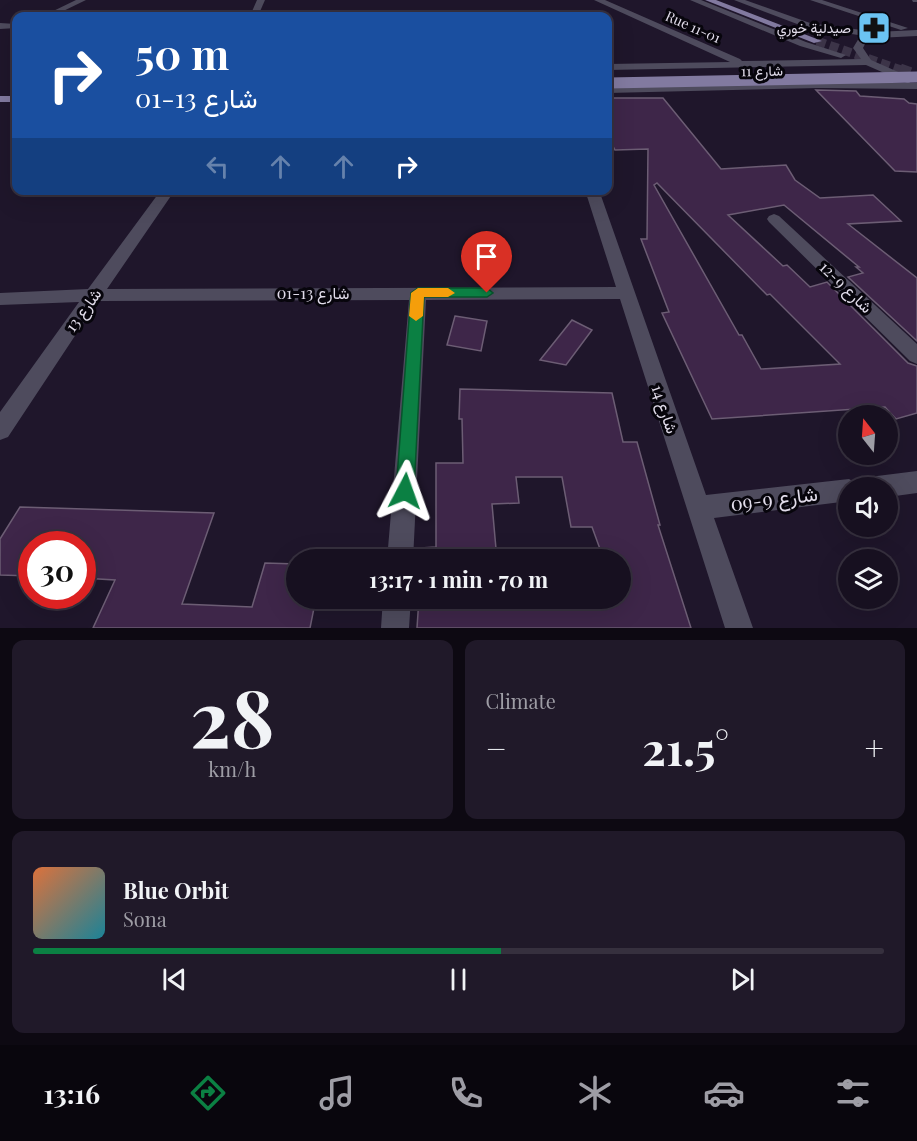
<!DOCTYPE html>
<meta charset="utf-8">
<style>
:root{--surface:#171020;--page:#201929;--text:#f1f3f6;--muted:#9e9da5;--line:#36303e;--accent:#0b8043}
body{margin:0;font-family:"Playfair Display",Vazirmatn,serif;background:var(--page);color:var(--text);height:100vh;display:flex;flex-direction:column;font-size:22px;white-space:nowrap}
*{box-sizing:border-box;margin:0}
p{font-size:20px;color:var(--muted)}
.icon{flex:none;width:33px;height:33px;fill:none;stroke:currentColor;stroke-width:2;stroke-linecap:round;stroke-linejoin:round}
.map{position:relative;height:628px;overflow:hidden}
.details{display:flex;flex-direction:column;gap:12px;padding:12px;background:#0d0912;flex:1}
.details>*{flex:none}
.banner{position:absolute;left:12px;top:12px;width:600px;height:183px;border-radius:12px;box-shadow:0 6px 24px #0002,0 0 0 2px var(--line);background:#1a4fa0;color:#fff;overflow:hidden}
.needle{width:39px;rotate:343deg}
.buttons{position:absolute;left:838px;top:405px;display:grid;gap:12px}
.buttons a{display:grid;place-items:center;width:60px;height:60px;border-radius:50%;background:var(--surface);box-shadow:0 6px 24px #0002,0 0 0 2px var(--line);font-size:30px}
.speed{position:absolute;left:18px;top:531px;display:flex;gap:12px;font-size:30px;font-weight:700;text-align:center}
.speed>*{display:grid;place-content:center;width:78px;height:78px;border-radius:50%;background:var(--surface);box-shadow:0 6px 24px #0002,0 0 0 2px var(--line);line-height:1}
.speed .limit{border:9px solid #d22;background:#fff;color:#111}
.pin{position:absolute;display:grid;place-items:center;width:51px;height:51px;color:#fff;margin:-62px -26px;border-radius:50% 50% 50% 0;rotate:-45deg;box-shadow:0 0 6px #0007}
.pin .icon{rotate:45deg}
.me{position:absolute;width:66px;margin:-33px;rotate:4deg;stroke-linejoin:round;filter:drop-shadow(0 0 4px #0008)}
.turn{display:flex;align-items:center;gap:21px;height:126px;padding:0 24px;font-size:27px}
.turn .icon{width:78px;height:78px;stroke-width:2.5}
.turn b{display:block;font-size:42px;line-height:51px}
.lanes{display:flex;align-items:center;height:57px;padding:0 24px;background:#0003;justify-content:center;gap:30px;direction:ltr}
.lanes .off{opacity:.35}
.big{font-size:45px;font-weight:700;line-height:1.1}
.details .tile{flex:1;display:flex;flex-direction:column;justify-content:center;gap:9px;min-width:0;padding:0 21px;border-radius:12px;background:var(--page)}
.details .dial{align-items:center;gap:0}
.dial b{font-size:78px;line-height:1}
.song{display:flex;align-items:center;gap:18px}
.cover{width:72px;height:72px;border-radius:9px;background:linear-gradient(135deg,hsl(20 70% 55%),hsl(190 70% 35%))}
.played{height:6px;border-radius:3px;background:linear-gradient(90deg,var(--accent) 55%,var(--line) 55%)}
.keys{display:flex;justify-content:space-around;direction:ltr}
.heat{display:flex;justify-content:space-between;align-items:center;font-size:33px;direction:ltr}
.details .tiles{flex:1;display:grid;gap:12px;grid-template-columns:1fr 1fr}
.tile:last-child{grid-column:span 2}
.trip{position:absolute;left:286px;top:549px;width:345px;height:60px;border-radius:30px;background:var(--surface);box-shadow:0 6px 24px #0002,0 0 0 2px var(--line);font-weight:700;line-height:60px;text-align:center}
.tab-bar{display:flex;height:96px;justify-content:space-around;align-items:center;background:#09060d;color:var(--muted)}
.tab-bar .icon{width:42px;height:42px}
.tab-bar .active{color:var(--accent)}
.tab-bar b{font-size:27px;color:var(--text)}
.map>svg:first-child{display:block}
.building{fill:#3e2649;stroke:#6c5d74;stroke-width:1.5;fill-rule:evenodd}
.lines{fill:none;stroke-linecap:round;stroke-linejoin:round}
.major-tunnel-far1{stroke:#3c3448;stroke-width:9;stroke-dasharray:9 4.5;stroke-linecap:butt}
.major-tunnel{stroke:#3c3448;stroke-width:11;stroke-dasharray:11 6;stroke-linecap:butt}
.minor{fill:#4e4b5d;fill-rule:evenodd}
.major{fill:#827aa0;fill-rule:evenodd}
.major-bridge{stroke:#827aa0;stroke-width:11}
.route{fill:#0b8043;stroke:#07532c;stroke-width:1.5}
.slow{fill:#f59e0b}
.labels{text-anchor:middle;stroke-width:6;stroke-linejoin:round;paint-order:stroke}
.far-street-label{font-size:14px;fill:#e1dcea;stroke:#07050c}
.far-poi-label{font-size:14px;fill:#e1dcea;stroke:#07050c;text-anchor:end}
.street-label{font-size:16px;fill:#e1dcea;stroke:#07050c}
.near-street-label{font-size:20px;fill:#e1dcea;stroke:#07050c}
</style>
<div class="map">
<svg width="917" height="628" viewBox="0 0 917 628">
<rect width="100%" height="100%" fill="#1f162b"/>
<path class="building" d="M816,90L856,91L860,96L904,99L909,103L917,104V172L895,171Z
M608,98H663L721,169L786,165L795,180L820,198L873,195L901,221L848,224L917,278V341L848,277L863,273L856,267H859L784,205L728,215L783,266L787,265L810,287L827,282L908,363L917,366V413L896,419L885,407L712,419L662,313L669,312L641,239H647L648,149L615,150L608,138ZM657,183L767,295L770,294L840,364L761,369L742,335H739L654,185Z
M455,316L487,321L481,351L447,345Z
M572,320L592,330L566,365L540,360Z
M460,389L612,393L623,442H637L660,525H658L691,628H417L419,598H621V560H604L592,527H571L562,477H516L519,503L492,504L497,560H420L421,548L436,547V463H463L462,419H459Z
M20,507L214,513L182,604L252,607L265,563L297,564V598H316L310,628H93L115,580L82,578V544H32V576L0,575V539Z"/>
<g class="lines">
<path class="major-tunnel-far1" d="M817,41L904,71"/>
<path class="major-tunnel" d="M900,69L917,75"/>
<path class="minor" d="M76,0H86L53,16H43Z
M257,0H265L258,16H250Z
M594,0H605L740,59L742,61L861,59L853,48L859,38L865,36L805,27L734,0H745L810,23L876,32L917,30V36L877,38L866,42L863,48L871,60L912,78L913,80L909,83H917V89L819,88L608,93V87L819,82L907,83L866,65L608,70V64L730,62Z
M690,0H701L806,42L846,55L841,58L800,46Z
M810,0H822L908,28L901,30Z
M912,0H917V2H913Z
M0,23L16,24V28L0,29Z
M161,190H175L107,289L616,287L585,190H599L706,495L849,479L859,485L861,480L869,477L917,471V493L888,497V488H849V501L714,518L753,628H725L620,299L426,300L413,560H387L409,300L98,301L8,437L0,440V412L79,302L0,305V293L88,289Z
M774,214L779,216L917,344V364L910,361L769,222L767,219L769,216Z
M383,598H411L409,628H381Z"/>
<path class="major" d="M705,0H716L822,41L814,43Z
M0,96H16V102H0Z"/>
<path class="major-bridge" d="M608,83L917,77"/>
</g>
<path class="route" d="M418,288H487L493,293L487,297H424L414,491L411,498L405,500L398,498L396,491L411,293Z"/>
<path class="slow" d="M418,288H448L455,293L448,297H424L423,316L416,321L409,316L411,293Z"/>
<defs>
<g id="pharmacy-square" transform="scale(1.725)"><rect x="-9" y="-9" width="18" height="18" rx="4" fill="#6bc3f2" stroke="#07050c"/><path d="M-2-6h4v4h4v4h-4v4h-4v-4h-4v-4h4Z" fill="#111"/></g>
</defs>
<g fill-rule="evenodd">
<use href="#pharmacy-square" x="874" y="28"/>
</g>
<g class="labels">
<g class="far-street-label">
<text transform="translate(693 27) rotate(24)" y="5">Rue 11-01</text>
<text transform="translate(762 71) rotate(-1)" y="5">شارع 11</text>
</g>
<g class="far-poi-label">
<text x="851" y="33">صيدلية خوري</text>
</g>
<g class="street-label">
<text transform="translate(846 287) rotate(44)" y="6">شارع 9-12</text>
<text x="313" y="299">شارع 13-01</text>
<text transform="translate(83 310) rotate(-54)" y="6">شارع 13</text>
<text transform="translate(665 409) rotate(71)" y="6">شارع 14</text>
</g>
<g class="near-street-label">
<text transform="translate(774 499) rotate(-7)" y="7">شارع 9-09</text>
</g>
</g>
</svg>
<div class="buttons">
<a><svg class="needle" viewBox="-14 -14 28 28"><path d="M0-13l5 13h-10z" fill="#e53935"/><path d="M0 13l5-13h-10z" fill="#9e9da5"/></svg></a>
<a><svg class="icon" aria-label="sound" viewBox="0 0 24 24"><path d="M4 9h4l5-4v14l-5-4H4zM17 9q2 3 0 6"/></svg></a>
<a><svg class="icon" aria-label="layers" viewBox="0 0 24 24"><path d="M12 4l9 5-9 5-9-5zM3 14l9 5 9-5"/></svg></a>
</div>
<div class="speed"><div class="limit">30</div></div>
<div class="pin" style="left:487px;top:293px;background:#d93025"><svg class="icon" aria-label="arrive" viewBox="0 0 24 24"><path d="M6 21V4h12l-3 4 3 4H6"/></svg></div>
<svg class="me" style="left:405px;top:491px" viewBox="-20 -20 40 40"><path d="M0-17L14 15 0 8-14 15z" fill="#0b8043" stroke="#fff" stroke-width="4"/></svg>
<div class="trip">13:17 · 1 min · 70 m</div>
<div class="banner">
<div class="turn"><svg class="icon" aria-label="right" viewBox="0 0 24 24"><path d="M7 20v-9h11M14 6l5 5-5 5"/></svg><div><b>50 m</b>شارع 13-01</div></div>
<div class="lanes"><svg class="icon off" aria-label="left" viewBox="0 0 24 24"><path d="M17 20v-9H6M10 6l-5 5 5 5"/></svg><svg class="icon off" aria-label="ahead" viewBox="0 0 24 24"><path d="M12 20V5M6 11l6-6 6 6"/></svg><svg class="icon off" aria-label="ahead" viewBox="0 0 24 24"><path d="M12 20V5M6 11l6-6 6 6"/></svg><svg class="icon" aria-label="right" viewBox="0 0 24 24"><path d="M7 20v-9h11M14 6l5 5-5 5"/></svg></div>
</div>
</div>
<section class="details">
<div class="tiles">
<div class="tile dial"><b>28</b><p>km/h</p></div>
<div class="tile"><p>Climate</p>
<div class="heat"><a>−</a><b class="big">21.5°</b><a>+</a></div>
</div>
<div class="tile">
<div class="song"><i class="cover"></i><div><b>Blue Orbit</b><p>Sona</p></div></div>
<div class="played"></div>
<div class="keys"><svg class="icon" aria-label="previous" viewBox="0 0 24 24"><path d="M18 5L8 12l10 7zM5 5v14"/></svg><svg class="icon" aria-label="pause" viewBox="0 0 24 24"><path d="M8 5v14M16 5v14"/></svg><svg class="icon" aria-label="next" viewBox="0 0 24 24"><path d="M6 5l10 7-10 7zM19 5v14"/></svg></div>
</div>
</div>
</section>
<nav class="tab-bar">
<b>13:16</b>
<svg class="icon active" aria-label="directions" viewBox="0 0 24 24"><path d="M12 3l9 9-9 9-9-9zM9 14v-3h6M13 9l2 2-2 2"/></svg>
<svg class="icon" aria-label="music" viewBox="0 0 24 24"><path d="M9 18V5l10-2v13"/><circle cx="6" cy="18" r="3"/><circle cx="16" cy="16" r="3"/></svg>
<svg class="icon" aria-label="phone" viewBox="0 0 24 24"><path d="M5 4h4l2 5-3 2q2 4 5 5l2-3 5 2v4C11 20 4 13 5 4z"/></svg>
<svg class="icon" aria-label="climate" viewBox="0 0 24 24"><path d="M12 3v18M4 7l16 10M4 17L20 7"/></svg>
<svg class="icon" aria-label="car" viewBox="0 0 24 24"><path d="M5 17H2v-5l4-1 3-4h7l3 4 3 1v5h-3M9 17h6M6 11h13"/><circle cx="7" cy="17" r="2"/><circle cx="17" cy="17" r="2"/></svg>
<svg class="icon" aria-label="filters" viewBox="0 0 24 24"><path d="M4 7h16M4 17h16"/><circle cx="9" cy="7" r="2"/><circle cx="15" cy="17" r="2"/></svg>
</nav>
